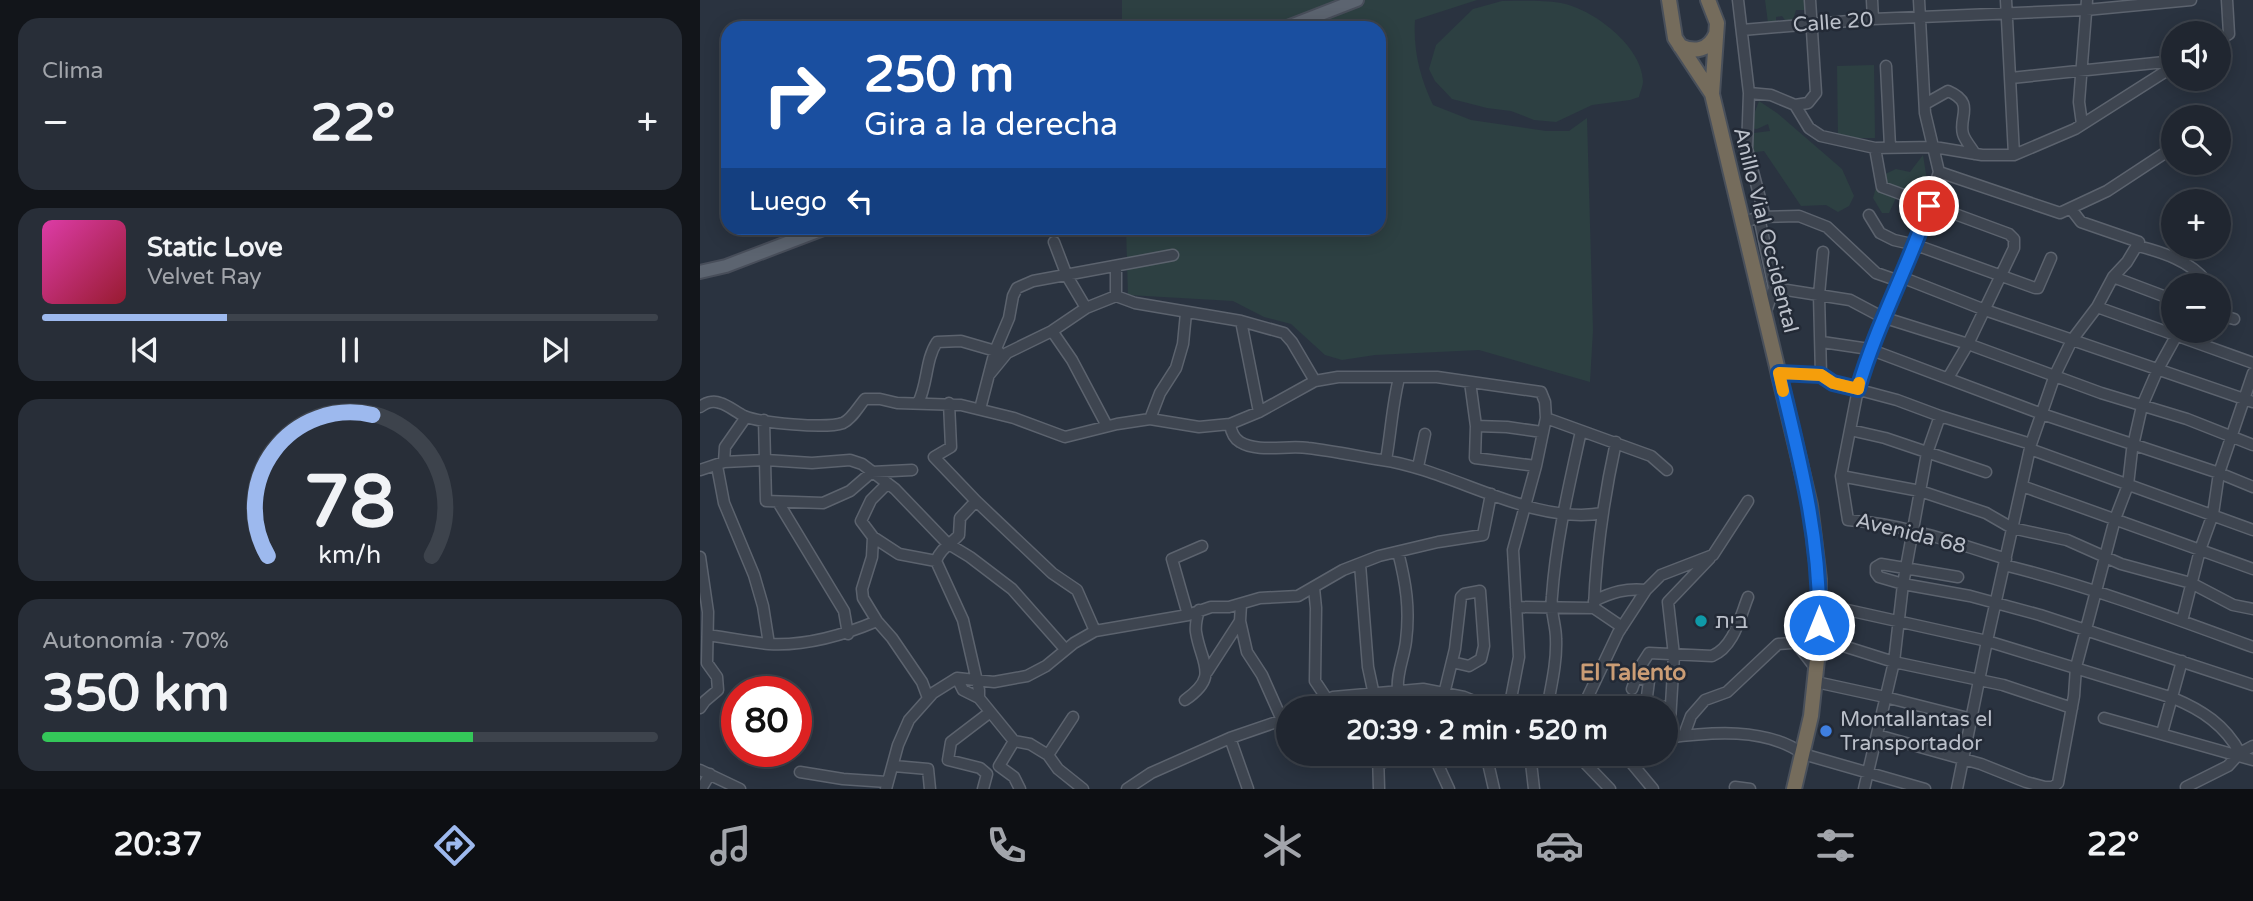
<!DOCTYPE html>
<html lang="es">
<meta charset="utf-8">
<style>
:root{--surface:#202630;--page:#282e38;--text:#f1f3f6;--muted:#a2a5ab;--line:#3d434c;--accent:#9db9ee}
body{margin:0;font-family:"Varela Round",Heebo,sans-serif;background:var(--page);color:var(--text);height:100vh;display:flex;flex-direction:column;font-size:26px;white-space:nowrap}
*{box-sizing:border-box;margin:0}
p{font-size:23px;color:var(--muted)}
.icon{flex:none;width:38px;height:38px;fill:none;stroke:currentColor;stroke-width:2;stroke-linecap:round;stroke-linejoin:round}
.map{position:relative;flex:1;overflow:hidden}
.sheet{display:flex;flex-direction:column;gap:18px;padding:18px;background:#12151a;width:700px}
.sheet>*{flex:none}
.banner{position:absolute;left:21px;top:21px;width:665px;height:214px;border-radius:21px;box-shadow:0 4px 18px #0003,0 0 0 2px var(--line);background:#1a4fa0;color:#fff;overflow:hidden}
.tools{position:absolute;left:1461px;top:21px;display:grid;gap:14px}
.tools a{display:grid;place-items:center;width:70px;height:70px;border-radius:50%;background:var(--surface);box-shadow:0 4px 18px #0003,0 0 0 2px var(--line);font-size:35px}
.speed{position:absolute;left:21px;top:676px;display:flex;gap:14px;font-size:35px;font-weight:700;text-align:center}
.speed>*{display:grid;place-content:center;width:91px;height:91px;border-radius:50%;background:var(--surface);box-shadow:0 4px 18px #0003,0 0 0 2px var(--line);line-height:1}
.speed .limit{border:10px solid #d22;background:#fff;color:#111}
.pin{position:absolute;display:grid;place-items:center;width:60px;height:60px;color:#fff;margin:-30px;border:4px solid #fff;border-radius:50%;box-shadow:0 2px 7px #0007}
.me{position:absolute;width:77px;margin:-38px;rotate:0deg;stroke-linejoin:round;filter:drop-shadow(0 0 5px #0008)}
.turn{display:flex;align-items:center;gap:24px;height:147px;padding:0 28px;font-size:32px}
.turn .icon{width:91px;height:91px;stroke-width:2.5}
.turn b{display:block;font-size:49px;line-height:60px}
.then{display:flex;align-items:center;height:66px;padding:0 28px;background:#0003;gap:14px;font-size:26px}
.big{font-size:52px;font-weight:700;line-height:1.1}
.sheet .card{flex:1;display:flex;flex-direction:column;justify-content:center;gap:10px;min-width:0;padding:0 24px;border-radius:21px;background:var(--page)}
.sheet .dial{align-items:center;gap:0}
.dial svg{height:182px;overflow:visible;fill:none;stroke:var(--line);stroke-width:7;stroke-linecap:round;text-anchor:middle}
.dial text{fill:var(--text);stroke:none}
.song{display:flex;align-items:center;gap:21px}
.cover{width:84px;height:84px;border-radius:10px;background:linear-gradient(135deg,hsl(320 70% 55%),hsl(350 70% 35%))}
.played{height:7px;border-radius:4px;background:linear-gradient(90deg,var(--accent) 30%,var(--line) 30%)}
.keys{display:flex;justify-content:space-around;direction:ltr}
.heat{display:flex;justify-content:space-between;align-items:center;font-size:38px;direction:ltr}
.charge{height:10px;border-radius:5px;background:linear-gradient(90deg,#34c759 70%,var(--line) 0)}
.trip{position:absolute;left:576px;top:696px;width:402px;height:70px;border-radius:35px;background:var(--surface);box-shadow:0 4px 18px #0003,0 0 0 2px var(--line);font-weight:700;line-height:70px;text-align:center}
.tabs{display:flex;height:112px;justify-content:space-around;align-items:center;background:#0d0f13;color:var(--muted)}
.tabs .icon{width:49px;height:49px}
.tabs .on{color:var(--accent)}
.tabs b{font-size:32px;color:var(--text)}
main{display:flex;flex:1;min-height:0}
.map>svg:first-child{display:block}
.green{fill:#2d4042}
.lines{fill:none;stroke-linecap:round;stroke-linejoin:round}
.minor-casing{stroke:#5c636e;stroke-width:13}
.major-casing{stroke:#484e5a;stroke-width:16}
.highway-casing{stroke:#49505b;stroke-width:18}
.minor{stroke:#3e4550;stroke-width:10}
.major{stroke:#5c6470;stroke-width:12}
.highway{stroke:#756c5c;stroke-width:14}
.route-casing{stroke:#114b97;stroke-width:18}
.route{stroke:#1a73e8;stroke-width:12}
.slow{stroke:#f59e0b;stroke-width:12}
.culture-dot{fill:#0f9aa8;stroke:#232a36;stroke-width:2.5}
.shop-dot{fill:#3f7fe0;stroke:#232a36;stroke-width:2.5}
.labels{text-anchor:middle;stroke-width:5;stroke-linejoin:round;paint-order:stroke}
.street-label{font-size:21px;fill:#bbc0ca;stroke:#232a36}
.poi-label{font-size:21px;fill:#bbc0ca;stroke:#232a36;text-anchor:start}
.neighbourhood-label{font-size:23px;font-weight:bold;fill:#cb9d75;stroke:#232a36}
</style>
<main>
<section class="sheet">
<div class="card"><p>Clima</p>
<div class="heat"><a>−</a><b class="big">22°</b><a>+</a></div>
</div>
<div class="card">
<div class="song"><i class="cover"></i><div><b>Static Love</b><p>Velvet Ray</p></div></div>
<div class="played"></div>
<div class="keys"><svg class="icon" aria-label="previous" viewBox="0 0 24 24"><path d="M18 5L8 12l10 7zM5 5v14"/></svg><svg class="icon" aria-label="pause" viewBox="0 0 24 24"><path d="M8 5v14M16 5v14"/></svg><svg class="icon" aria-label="next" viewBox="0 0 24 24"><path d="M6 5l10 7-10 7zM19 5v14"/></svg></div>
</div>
<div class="card dial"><svg viewBox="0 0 100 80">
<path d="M14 69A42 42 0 1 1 86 69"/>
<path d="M14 69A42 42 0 0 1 60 7" stroke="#9db9ee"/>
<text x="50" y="56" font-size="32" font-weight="700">78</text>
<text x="50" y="72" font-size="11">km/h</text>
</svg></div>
<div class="card"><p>Autonomía · 70%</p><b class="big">350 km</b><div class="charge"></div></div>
</section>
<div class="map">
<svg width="1553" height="789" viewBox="0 0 1553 789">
<rect width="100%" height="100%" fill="#2a3340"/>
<path class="green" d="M422,0H777L715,20C713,50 720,78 733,105L771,120L846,131H869L887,118L893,330L890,382L779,350L675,355L642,360L625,355L591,324L564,317L533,301L428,295L426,228H679V28H422Z
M1065,0H1108L1107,10H1096L1092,23H1087L1082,16L1076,17V25L1068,23Z
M802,1C821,1 842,0 861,3C893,9 942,46 943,81C943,86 940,92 939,97L930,100L892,105L856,122L834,120L811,111L787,108L752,99L735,81L729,69L736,45L773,9Z
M1174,65L1175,138H1138L1137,66Z
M1059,101L1077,113L1142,169L1154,196L1149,206L1138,212L1126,205L1101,206L1064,151L1048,153L1054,133L1070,131L1068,124L1057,129L1049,128Z
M1223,155L1227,180L1209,204L1196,198L1189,213H1182L1173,198L1179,177L1196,169L1210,172Z"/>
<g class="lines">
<g class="minor-casing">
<path id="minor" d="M1038,0L1049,93L1047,149L1065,217
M1172,0L1173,19
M1219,0L1225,113L1239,172L1216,245L1182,317L1169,349L1158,389L1141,476L1148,520C1203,524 1253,542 1306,559
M1306,0L1314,155
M1042,30L1173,19L1386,10L1491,0
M1519,40L1529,34L1527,0
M1186,66L1190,147
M1311,78L1474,61
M1049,93L1071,95L1095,105L1109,128L1121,136L1175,148L1234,147L1282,155H1314L1375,129L1474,66
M1225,104L1248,91C1276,103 1258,117 1263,134C1265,141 1272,148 1275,154
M1095,105L1108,103L1116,93L1110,0
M1382,124L1379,102L1387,0
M1175,148L1182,187L1309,234L1314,239V248L1268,344L1248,378
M1239,172L1360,213L1407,191L1474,147
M1169,215L1180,233L1194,240L1216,245L1335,288H1338L1351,258
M1059,217L1074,288L1065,314
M1042,223L1059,217L1099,216L1127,227L1176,273L1199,281
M354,242L367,276L386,308
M1438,246C1462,252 1490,261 1506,281V285
M416,266V296
M1201,277L1285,310L1553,402
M1413,277L1474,300
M1074,288L1150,300L1182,317L1268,344L1401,393L1487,419L1553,445
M1397,307L1553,363
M1519,315L1534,319
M541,321L559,412
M352,331L372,360L407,426
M1122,342L1169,349L1342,414L1519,473L1553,487
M1079,373L1121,375L1133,383L1197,400L1240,416L1331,444
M289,375L307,353L352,331L386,308L416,296L435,303L541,321L584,333L592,342L615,381
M1121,375L1119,295L1123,252
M770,382L776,426L775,458L836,466
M218,403C228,384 225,360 237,342L261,341L299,352
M249,403L251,447L234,457L276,501L352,573L377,590L395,631
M0,407C5,403 13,400 20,403C28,405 36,412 44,416C60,423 126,429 143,423C152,419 158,407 165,399H180L197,403L261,405L314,418L365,437L417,424L450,419L499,427L530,424L559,412L615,381L638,377H737L841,392L845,402L846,418L836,466L813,550L819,657L809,709
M280,409L295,351L309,318L313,296L317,288L333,281L473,255
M846,418L951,456L967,470
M450,419L460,393L476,368L483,344L486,313
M64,420L66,501L123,503L150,491L172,472L212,470
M530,424C531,431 533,438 540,442C558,453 587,445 608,448C633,451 657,456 682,460C752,470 833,526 903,513
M776,426L807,427L842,432
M1150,430L1185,438L1286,472
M1330,449L1553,530
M686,460C691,432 692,406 699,378
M24,462L25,447L46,417
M17,466L24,503L54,575L63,606L69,644
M718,467L725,434
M0,470L24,462L66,460L112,463L150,460L162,464L195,489L247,543L270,557L312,589L365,649
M1141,476L1220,491L1286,513L1312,528L1367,540L1421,564L1491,583L1533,605L1553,609
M187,484L171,500L161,521L173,537L172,557L162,589L163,598L177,621L192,638L222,682L228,698
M1322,486L1553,569
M276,501L260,518L259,535C250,545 241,548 236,561L263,620L279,690V698
M78,502L144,611L148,634
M173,537L199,554L236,561
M698,552C706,583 710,609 706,641C704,658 696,674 698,691
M0,557L8,612L7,663L17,677L18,690L5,701L0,708
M660,564L668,667L677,709
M1304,565C1389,586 1471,617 1553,647
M1258,577L1181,564L1176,567V573L1179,577L1203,584L1270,596L1340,615L1553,685
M614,588L616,608L615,681L627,699
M894,601C912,592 926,588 946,590
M816,607L894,608L922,627
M894,608C896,552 904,497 916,442
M1120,610L1143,609L1287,641L1473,698C1502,710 1525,725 1540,753
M488,615L472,559L502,546
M540,621L547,652L562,675L582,720
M1482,621L1500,550L1513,514L1519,473L1553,373
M8,635C28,638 49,642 69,644C105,646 144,635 177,621
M1096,643L1117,670
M1137,644L1143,609
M507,672L540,621L541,604
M936,677L949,681L946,704L970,708
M257,678L263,690L279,698L314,741L330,744L348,755L358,769L383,789
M1116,682L1185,697L1272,719
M932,689L940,667L949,653L1012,656C1034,647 1040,617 1048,597
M744,694L755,649L761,597L764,594L780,591L784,646L781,659L769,666L752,662
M485,700C520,676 501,664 496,632C495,625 497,617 499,610
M608,709L633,697L723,689L764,697L794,709
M847,709C851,686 857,663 856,639C856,624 850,612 852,596C856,540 869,486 881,431
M882,709L918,633L946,590L961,575L1013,555L1048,501
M1404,718L1553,760
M1462,733L1482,661
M984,735L991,716L1005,700L1027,692L1078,644L1119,641L1137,644L1194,662L1303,685L1372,708
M1177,735L1281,764L1326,782L1345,787H1353L1358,783L1374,696L1376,667L1415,519L1428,485L1432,450L1442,406L1458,369L1479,331
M530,738L548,789
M966,738C1010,732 1066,727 1103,754L1225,789
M969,738L974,655L968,602L1010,558
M314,741L299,766L314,777L320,789
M678,754L679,789
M733,754L749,789
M786,754L794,789
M830,754L834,789
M882,754L886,764L910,789
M924,754L953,789
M348,755L373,717
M678,764L708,754
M194,766L228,769L230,789
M0,770L40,789
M100,772L143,779L187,782
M1035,787L1050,789
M1486,787L1528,766L1540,753L1553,746
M1,789L10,774
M186,789L198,745L209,720L233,693L257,678L294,682L327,676L346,666L374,643L395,631L488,615L511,607H529L560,598L598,596L643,570L679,556L738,542L783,535L791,494
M283,789L287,774L280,768L248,760L251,742L289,713
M427,789L451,773L530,738L588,718
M1164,789L1194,662L1203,584L1227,453L1240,416
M1257,789L1287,641L1331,444L1355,375L1372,340L1397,307L1413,277L1427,262L1439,242L1381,222L1371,209"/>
</g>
<g class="major-casing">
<path id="major" d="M585,28L657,0
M0,272L26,266L126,228"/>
</g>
<g class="highway-casing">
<path id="highway" d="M969,0L975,38L1012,94L1110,505L1119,579V641L1111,716L1094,789
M1008,0L1017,23L1012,94
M980,46C995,53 1009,50 1016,34"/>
</g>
<use href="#minor" class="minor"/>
<use href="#major" class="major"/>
<use href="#highway" class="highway"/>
</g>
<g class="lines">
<g class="route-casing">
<path id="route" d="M1119,625C1121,538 1099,456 1079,373L1121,375L1133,383L1158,389C1176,326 1208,268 1229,206"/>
</g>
<use href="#route" class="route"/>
<path class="slow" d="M1083,391L1079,373L1121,375L1133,383L1158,389L1159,383"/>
</g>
<circle class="culture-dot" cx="1001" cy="621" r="7"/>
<circle class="shop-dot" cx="1126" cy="731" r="7"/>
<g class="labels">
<g class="street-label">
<text transform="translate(1133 22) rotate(-4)" y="7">Calle 20</text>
<text transform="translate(1066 230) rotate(76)" y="7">Anillo Vial Occidental</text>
<text transform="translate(1211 533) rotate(14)" y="7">Avenida 68</text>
</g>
<g class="poi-label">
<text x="1015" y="628">בית</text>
<text x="1140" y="726">Montallantas el<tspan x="1140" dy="24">Transportador</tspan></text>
</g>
<g class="neighbourhood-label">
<text x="933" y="680">El Talento</text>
</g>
</g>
</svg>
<div class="tools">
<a><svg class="icon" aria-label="sound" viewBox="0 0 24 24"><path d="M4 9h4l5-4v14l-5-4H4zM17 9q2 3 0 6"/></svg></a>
<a><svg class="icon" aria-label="search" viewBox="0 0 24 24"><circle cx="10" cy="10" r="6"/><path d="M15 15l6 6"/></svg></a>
<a>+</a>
<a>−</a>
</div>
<div class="speed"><div class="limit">80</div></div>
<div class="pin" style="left:1229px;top:206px;background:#d93025"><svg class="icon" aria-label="arrive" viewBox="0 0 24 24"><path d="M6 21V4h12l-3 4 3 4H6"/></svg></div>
<svg class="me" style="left:1119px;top:625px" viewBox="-20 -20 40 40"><circle r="17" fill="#1a73e8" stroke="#fff" stroke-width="3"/><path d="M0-11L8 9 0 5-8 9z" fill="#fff"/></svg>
<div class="trip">20:39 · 2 min · 520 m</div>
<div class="banner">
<div class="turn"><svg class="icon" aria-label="right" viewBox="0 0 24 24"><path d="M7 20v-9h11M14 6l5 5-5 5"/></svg><div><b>250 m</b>Gira a la derecha</div></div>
<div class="then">Luego<svg class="icon" aria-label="left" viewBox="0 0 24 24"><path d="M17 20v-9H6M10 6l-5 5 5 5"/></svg></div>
</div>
</div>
</main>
<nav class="tabs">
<b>20:37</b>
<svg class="icon on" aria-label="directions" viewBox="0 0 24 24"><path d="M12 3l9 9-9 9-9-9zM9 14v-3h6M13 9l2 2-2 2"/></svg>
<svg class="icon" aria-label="music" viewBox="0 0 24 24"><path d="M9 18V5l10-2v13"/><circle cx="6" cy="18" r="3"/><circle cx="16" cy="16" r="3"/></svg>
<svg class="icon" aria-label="phone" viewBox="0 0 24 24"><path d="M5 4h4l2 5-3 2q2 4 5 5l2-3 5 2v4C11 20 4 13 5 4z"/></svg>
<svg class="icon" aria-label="climate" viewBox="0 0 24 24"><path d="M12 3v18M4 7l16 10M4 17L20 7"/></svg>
<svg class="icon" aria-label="car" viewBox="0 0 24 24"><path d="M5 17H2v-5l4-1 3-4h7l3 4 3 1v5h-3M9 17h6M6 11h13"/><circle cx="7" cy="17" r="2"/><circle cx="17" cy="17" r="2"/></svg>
<svg class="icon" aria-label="filters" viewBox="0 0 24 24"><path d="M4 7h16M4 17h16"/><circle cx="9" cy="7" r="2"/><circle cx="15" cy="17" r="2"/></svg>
<b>22°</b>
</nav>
